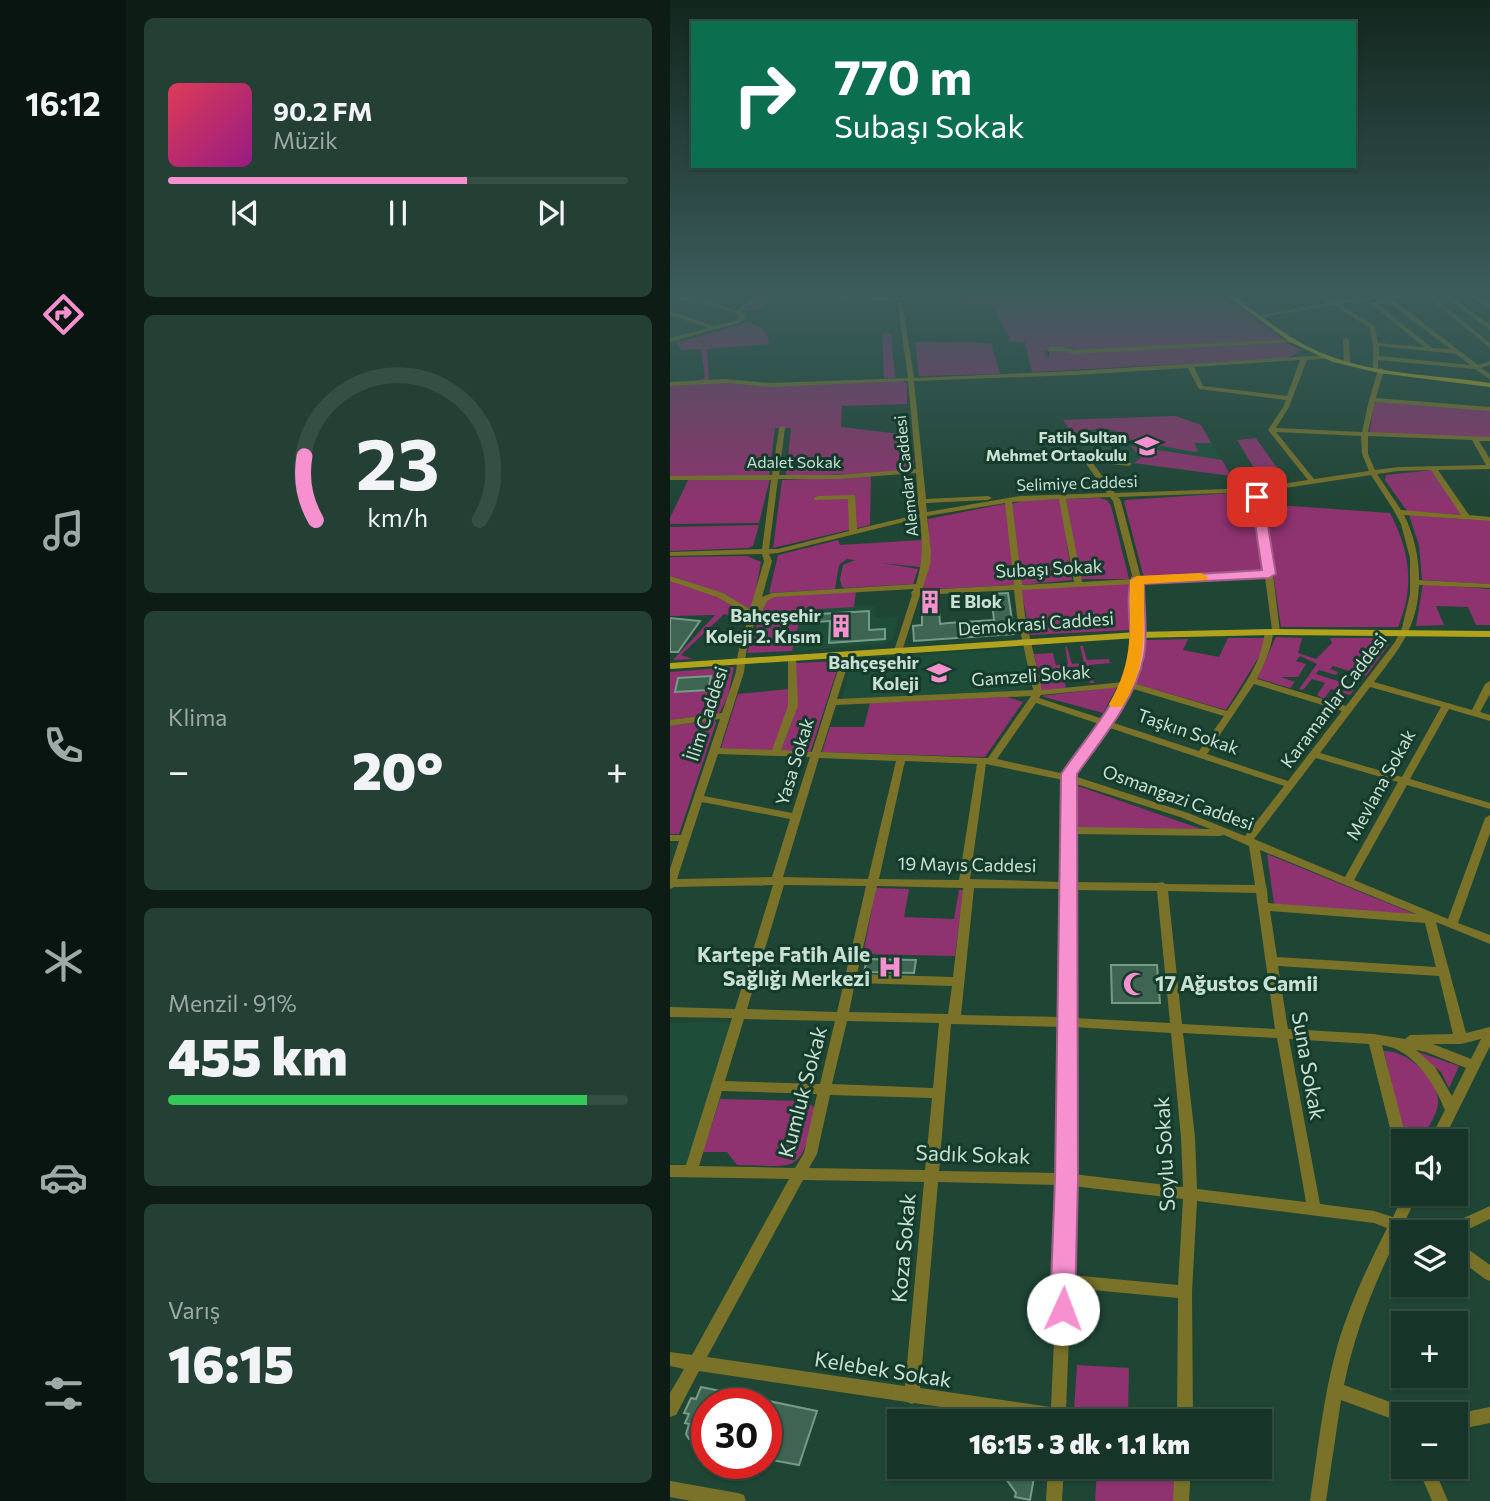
<!DOCTYPE html>
<html lang="tr">
<meta charset="utf-8">
<style>
:root{--surface:#173428;--page:#243f34;--text:#f1f3f6;--muted:#9eaaa8;--line:#364f45;--accent:#f790cf}
body{margin:0;font-family:Commissioner,sans-serif;background:var(--page);color:var(--text);height:100vh;display:flex;flex-direction:column;font-size:26px;white-space:nowrap}
*{box-sizing:border-box;margin:0}
p{font-size:23px;color:var(--muted)}
.icon{flex:none;width:38px;height:38px;fill:none;stroke:currentColor;stroke-width:2;stroke-linecap:round;stroke-linejoin:round}
.map{position:relative;flex:1;overflow:hidden}
.drawer{display:flex;flex-direction:column;gap:18px;padding:18px;background:#0d1d16;width:544px}
.drawer>*{flex:none}
.banner{position:absolute;left:21px;top:21px;width:665px;height:147px;border-radius:0px;box-shadow:0 2px 5px #0004,0 0 0 2px var(--line);background:#0b6e4f;color:#fff;overflow:hidden}
.tools{position:absolute;left:721px;top:1129px;display:grid;gap:14px}
.tools a{display:grid;place-items:center;width:77px;height:77px;border-radius:0px;background:var(--surface);box-shadow:0 2px 5px #0004,0 0 0 2px var(--line);font-size:35px}
.speed{position:absolute;left:21px;top:1388px;display:flex;gap:14px;font-size:35px;font-weight:700;text-align:center}
.speed>*{display:grid;place-content:center;width:91px;height:91px;border-radius:50%;background:var(--surface);box-shadow:0 2px 5px #0004,0 0 0 2px var(--line);line-height:1}
.speed .limit{border:10px solid #d22;background:#fff;color:#111}
.pin{position:absolute;display:grid;place-items:center;width:60px;height:60px;color:#fff;margin:-30px;border-radius:14px;box-shadow:0 4px 10px #0006}
.me{position:absolute;width:77px;margin:-38px;rotate:2deg;stroke-linejoin:round;filter:drop-shadow(0 0 5px #0008)}
.turn{display:flex;align-items:center;gap:24px;height:147px;padding:0 28px;font-size:32px}
.turn .icon{width:91px;height:91px;stroke-width:2.5}
.turn b{display:block;font-size:49px;line-height:60px}
.big{font-size:52px;font-weight:800;line-height:1.1}
.drawer .widget{flex:1;display:flex;flex-direction:column;justify-content:center;gap:10px;min-width:0;padding:0 24px;border-radius:10px;background:var(--page)}
.drawer .dial{align-items:center;gap:0}
.dial svg{height:182px;overflow:visible;fill:none;stroke:var(--line);stroke-width:7;stroke-linecap:round;text-anchor:middle}
.dial text{fill:var(--text);stroke:none}
.song{display:flex;align-items:center;gap:21px}
.cover{width:84px;height:84px;border-radius:10px;background:linear-gradient(135deg,hsl(350 70% 55%),hsl(310 70% 35%))}
.played{height:7px;border-radius:4px;background:linear-gradient(90deg,var(--accent) 65%,var(--line) 65%)}
.keys{display:flex;justify-content:space-around;direction:ltr}
.heat{display:flex;justify-content:space-between;align-items:center;font-size:38px;direction:ltr}
.charge{height:10px;border-radius:5px;background:linear-gradient(90deg,#34c759 91%,var(--line) 0)}
.trip{position:absolute;left:217px;top:1409px;width:385px;height:70px;border-radius:0px;background:var(--surface);box-shadow:0 2px 5px #0004,0 0 0 2px var(--line);font-weight:800;line-height:70px;text-align:center}
main{display:flex;flex:1;min-height:0}
.tab-bar{display:flex;flex-direction:column;width:126px;justify-content:space-around;align-items:center;background:#091510;color:var(--muted)}
.tab-bar .icon{width:49px;height:49px}
.tab-bar .active{color:var(--accent)}
.tab-bar b{font-size:32px;color:var(--text)}
.map>svg:first-child{display:block}
.built{fill:#1e4e3a}
.green{fill:#8e336f}
.building{fill:#3e6452;stroke:#739c88;stroke-width:2}
.lines{fill:none;stroke-linecap:round;stroke-linejoin:round}
.minor{fill:#797228;fill-rule:evenodd}
.major{fill:#b1a41c;fill-rule:evenodd}
.route{fill:#f790cf;stroke:#a15e87;stroke-width:2}
.slow{fill:#f59e0b}
.labels{text-anchor:middle;stroke-width:6;stroke-linejoin:round;paint-order:stroke}
.far-poi-label{font-size:16px;font-weight:bold;fill:#cbe0d5;stroke:#143b2b;text-anchor:end}
.far-street-label{font-size:16px;fill:#cbe0d5;stroke:#143b2b}
.street-label{font-size:18px;fill:#cbe0d5;stroke:#143b2b}
.poi-label{font-size:18px;font-weight:bold;fill:#cbe0d5;stroke:#143b2b;text-anchor:end}
.near-poi-label{font-size:21px;font-weight:bold;fill:#cbe0d5;stroke:#143b2b;text-anchor:end}
.near-street-label{font-size:21px;fill:#cbe0d5;stroke:#143b2b}
</style>
<main>
<nav class="tab-bar">
<b>16:12</b>
<svg class="icon active" aria-label="directions" viewBox="0 0 24 24"><path d="M12 3l9 9-9 9-9-9zM9 14v-3h6M13 9l2 2-2 2"/></svg>
<svg class="icon" aria-label="music" viewBox="0 0 24 24"><path d="M9 18V5l10-2v13"/><circle cx="6" cy="18" r="3"/><circle cx="16" cy="16" r="3"/></svg>
<svg class="icon" aria-label="phone" viewBox="0 0 24 24"><path d="M5 4h4l2 5-3 2q2 4 5 5l2-3 5 2v4C11 20 4 13 5 4z"/></svg>
<svg class="icon" aria-label="climate" viewBox="0 0 24 24"><path d="M12 3v18M4 7l16 10M4 17L20 7"/></svg>
<svg class="icon" aria-label="car" viewBox="0 0 24 24"><path d="M5 17H2v-5l4-1 3-4h7l3 4 3 1v5h-3M9 17h6M6 11h13"/><circle cx="7" cy="17" r="2"/><circle cx="17" cy="17" r="2"/></svg>
<svg class="icon" aria-label="filters" viewBox="0 0 24 24"><path d="M4 7h16M4 17h16"/><circle cx="9" cy="7" r="2"/><circle cx="15" cy="17" r="2"/></svg>
</nav>
<section class="drawer">
<div class="widget">
<div class="song"><i class="cover"></i><div><b>90.2 FM</b><p>Müzik</p></div></div>
<div class="played"></div>
<div class="keys"><svg class="icon" aria-label="previous" viewBox="0 0 24 24"><path d="M18 5L8 12l10 7zM5 5v14"/></svg><svg class="icon" aria-label="pause" viewBox="0 0 24 24"><path d="M8 5v14M16 5v14"/></svg><svg class="icon" aria-label="next" viewBox="0 0 24 24"><path d="M6 5l10 7-10 7zM19 5v14"/></svg></div>
</div>
<div class="widget dial"><svg viewBox="0 0 100 80">
<path d="M14 69A42 42 0 1 1 86 69"/>
<path d="M14 69A42 42 0 0 1 9 41" stroke="#f790cf"/>
<text x="50" y="56" font-size="32" font-weight="700">23</text>
<text x="50" y="72" font-size="11">km/h</text>
</svg></div>
<div class="widget"><p>Klima</p>
<div class="heat"><a>−</a><b class="big">20°</b><a>+</a></div>
</div>
<div class="widget"><p>Menzil · 91%</p><b class="big">455 km</b><div class="charge"></div></div>
<div class="widget"><p>Varış</p><b class="big">16:15</b></div>
</section>
<div class="map">
<svg width="820" height="1501" viewBox="0 0 820 1501">
<rect width="100%" height="100%" fill="#1f4535"/>
<path class="built" d="M505,416L531,425L561,476L420,458L393,420Z
M205,605L204,618L229,616L223,639L213,644L122,651L132,610Z
M355,648L362,686L352,691L172,699L182,660Z
M63,1022L18,1164H0V1023Z"/>
<path class="green" d="M92,296H154L200,300V302L102,299L88,310L72,311Z
M299,296H553L615,340L405,350C397,346 383,346 375,351L376,357H379V350L398,349L400,353L613,342L632,350L618,358L362,372L355,342H337L341,340L321,305L297,306L295,300L277,301L271,297Z
M78,322L95,330L100,344L37,349L39,381H24L35,378L31,349L12,350L6,343Z
M221,333L225,378H214L212,334Z
M245,342L321,343L330,374L249,376Z
M230,381L237,383V404L172,406L171,427L239,435L244,463L241,470L192,474L116,476L121,428H105L99,476L0,477V386L49,382L91,386Z
M707,402L820,410V438L699,435L704,404Z
M505,416L531,425L541,443H524L528,451L524,452L456,439C442,424 427,429 408,432L410,436L405,437L393,420Z
M586,438L605,465L608,467L584,468L567,440Z
M461,446L552,460L561,476L464,463L471,458Z
M762,470L792,515L737,511L715,480L716,475Z
M201,476L200,525L103,548L112,480Z
M19,478H100L89,523L0,524V518Z
M561,493L582,497L594,571L474,578L454,502L456,500Z
M429,498L437,500L441,506L459,579H410L396,499Z
M391,499L402,580L351,585L341,504L356,500Z
M333,504L337,505L344,585L249,590L260,556L258,519Z
M593,504L720,513C740,551 745,587 728,627H611Z
M739,515L820,521V584L752,580L749,545Z
M89,525L83,546L78,548L0,551V527Z
M168,540L170,545L252,540L253,563L250,567L211,563L248,569L243,584L175,588L172,587L170,579L173,565L185,560L177,559L169,565L165,589L99,593L108,555Z
M77,556L91,562L82,610L53,594L0,576V557Z
M0,580L43,594L80,615L75,619L54,614L11,655L23,659L3,660L45,615L0,616Z
M459,583V630L360,635L351,589Z
M753,584L820,589V625H806L798,607L766,606L774,625L746,626Z
M186,591L184,607L132,610L122,651L77,653L95,601L102,597Z
M606,637L632,638L628,653L646,659L662,643L660,638H713L719,644L696,676L663,666L660,669L668,672L666,675L649,670L646,674L686,687L680,695L661,689L654,699L647,695L655,683L642,679L633,690L629,689L647,664L630,656L626,661L636,664L628,677H611L625,682L620,688L587,678Z
M558,638H594L592,652L556,710L466,684L474,663L475,640L518,639L513,650L549,657Z
M410,646H413L417,660L439,659L440,663L419,665L424,683H420L414,666L391,668L396,688L372,691L364,654L383,653L386,665L398,664L395,647H397L402,664L414,663Z
M170,661L140,753L110,752L127,708L126,663Z
M64,667L58,696L49,714L0,720V672Z
M447,687L433,713L371,696Z
M119,689V707L102,751L51,748L68,694Z
M337,697L353,702L315,757L152,752L160,727H194L200,703Z
M45,720L46,723L9,834H0V726Z
M408,786L531,829L407,828Z
M597,854L747,915L604,904Z
M206,888L239,889L234,917L284,919L289,890H293L285,956L193,954Z
M714,1051C737,1051 766,1076 768,1100C769,1113 756,1130 751,1141H735Z
M745,1051L789,1066L779,1088L771,1072Z
M50,1099L134,1101L144,1107L146,1112C129,1175 129,1166 67,1165L57,1152H33Z
M407,1365L459,1368L458,1413L404,1409Z
M399,1466L506,1467L504,1501H425L427,1472Z"/>
<path class="building" d="M338,593L344,634L244,641L243,626L252,625V598L268,597L270,624L278,623L324,620L321,594Z
M199,611V630L215,629V639L159,643L160,621L133,623V615Z
M0,618L30,621L8,652H0Z
M41,676L38,690L5,692L8,678Z
M197,959L246,960L244,973L194,972Z
M441,965H487L490,1003H442Z
M31,1387L147,1411L129,1465L96,1459V1404H37V1438L28,1441L19,1439L16,1434L19,1424L15,1423L19,1414L14,1413L21,1398L26,1399Z
M267,1466H366L360,1500L345,1497L346,1493L336,1479L290,1472L289,1476L266,1472Z"/>
<g class="lines">
<path class="minor" d="M0,296L31,299L67,310L85,296H91L71,312L76,317L69,323L0,342V338L38,328L0,315V311L44,326L65,321L70,317L66,313L30,303L0,299Z
M160,296L203,297L286,296L284,298L232,300L244,378L405,371L657,355L659,356V358L637,360L619,407L606,428L692,432L699,400L708,370L711,368L714,370L706,398L820,407V411L705,402L698,432L820,437V441H809L820,459V469L768,470L799,515L820,517V521L734,515C744,535 749,557 749,580L820,584V588L749,585C747,629 729,649 704,682L802,710L815,684L820,681V694L810,712L820,715V721L779,709L740,779L820,803V809L737,785L684,880L778,919L815,818L820,815V833L788,923L820,935V944L766,922L796,1033L820,1027V1046L773,1141H759L775,1110C764,1083 744,1050 712,1045L737,1141H733V1158L728,1156L726,1152L699,1044L619,1039L650,1204L704,1211L723,1217L734,1194H748L735,1221L755,1228L757,1232H730C705,1281 685,1331 674,1385L739,1409L740,1414H733V1423L671,1400L656,1501H640C648,1450 653,1397 667,1347C679,1305 698,1266 717,1228L704,1223L527,1201L522,1292L523,1421H507L508,1298L401,1288L396,1410L426,1415L428,1421H367L244,1403L242,1404L237,1402L29,1371L6,1415L0,1417V1393L14,1369L0,1366V1352L22,1355L119,1179L0,1177V1165H16L62,1018L0,1017V1007L65,1009L103,885L4,887L0,889V869L9,841H0V835H11L50,719L0,726V720L52,713L66,672L68,653L79,615L47,597L0,581V576L53,593L80,609L94,561L92,554L0,556V552L92,549L101,480H0V476L102,475L109,428L112,426L115,428L109,475H168L246,469L238,381L101,387L56,383L0,386V382L56,379L101,383L238,378L227,300L203,301L162,298ZM630,360L617,396L533,386L524,367ZM518,368L529,389L616,400L613,407L598,430L638,480L584,488L445,493L422,462L459,466L462,464L461,463L418,457L413,451L411,450L408,452L411,456L391,454L388,456L391,458L414,461L437,493L350,496L257,512L256,503L318,500L322,498L318,496L256,499L244,381L405,375ZM606,432L691,436L692,454L699,471L644,479ZM698,436L802,440L816,465L729,467L705,470L698,454ZM761,470L791,515L731,510L707,474L729,471ZM246,473L248,499L247,501L250,514L187,529L185,495L148,496L144,498L145,500L178,499L179,531L108,549H99L108,479H168ZM701,475L723,509L731,524L740,558V594L732,628L725,642L676,706L587,679C594,664 601,650 603,634H609L610,632L603,574L588,492ZM581,492L595,572L471,578L451,501L448,497ZM440,497L443,501L463,579L412,582L396,499ZM389,499L404,582L352,585L342,502ZM335,503L344,585L252,590L260,565L261,552L257,516ZM250,518C252,544 254,558 246,584L102,593L92,597L102,561L99,554L108,553ZM595,577L602,630H596C593,639 592,648 589,657C581,676 569,693 557,711L463,683L471,652V583ZM463,584V652L454,682L372,690L355,616L352,590ZM244,589L241,593L242,595L224,651L225,653L228,654L232,651L250,595L344,590L347,616L363,690L167,699L181,654L177,651L173,654L142,752L111,750L128,706L126,658L122,655L118,658V706L102,750L50,748L74,672L76,653L86,617L89,615L88,611H92L97,601L104,597ZM584,684L672,711L618,781L537,754ZM452,687L433,719L369,698L371,695ZM700,687L771,707L732,777L650,753ZM460,688L554,716L529,751L441,722ZM361,696L318,758L151,752L166,705ZM366,703L429,724L400,763L395,774L327,759ZM437,727L614,786L575,836L518,813L404,776L408,766ZM48,754L140,757L122,813L34,796ZM149,758L226,761L198,879L113,877ZM646,758L728,782L675,877L584,839ZM235,761L307,764L289,880L209,879ZM316,764L393,780L392,882L300,879ZM403,783L510,817L540,829L403,827ZM32,802L120,819L102,877L7,879ZM403,834L550,836L554,835L579,846L585,885L496,884L492,882L488,883L403,882ZM590,850L746,914L598,903L597,889L596,886ZM114,885L196,886L167,1012L77,1009ZM207,886L293,888L283,977L187,974ZM304,888L392,889L391,1017L291,1015ZM403,890L487,891L500,1023L403,1018ZM498,891L586,893L605,1029L512,1024ZM600,911L755,923L766,967L607,957ZM608,966L769,976L783,1034L740,1035L735,1039L704,1034L618,1029ZM185,983L282,986L278,1014L179,1012ZM74,1019L165,1021L150,1084L55,1081ZM177,1021L269,1023L263,1088L162,1084ZM281,1024L391,1027L389,1173L269,1171ZM403,1027L501,1033L511,1137L513,1187L403,1174ZM513,1033L607,1038L636,1202L527,1189L525,1137ZM811,1039L801,1059L763,1044H791ZM746,1050L756,1052L796,1068L782,1096L765,1067ZM52,1091L147,1094L134,1153L125,1168L29,1166ZM160,1095L262,1098L255,1170L139,1168L147,1154ZM133,1180L254,1182L235,1386L37,1357ZM268,1182L389,1185V1228L381,1407L250,1388ZM403,1186L513,1199L508,1285L401,1275Z
M648,296H654L664,302L699,296H709L707,298L669,304L705,326L708,343L754,347L700,303L716,300L712,296H762L820,343V348L758,297L722,299L808,365L820,361V365L811,368L820,374V379L805,369L708,360V369L703,370V347L700,328L663,305L589,318L586,316L658,303ZM719,303L780,349L762,348L708,304ZM709,346L786,354L800,365L709,356Z
M774,296H780L820,325V330Z
M799,296H805L820,304V308Z
M676,338L679,340L680,363L677,365L674,363L673,340Z
M624,339L627,341L626,342L402,354L396,351H379L376,349C383,345 396,346 403,350Z
M820,1206V1219L786,1235V1232H770L772,1228Z
M786,1243L791,1244L820,1265V1281L815,1279L786,1257Z
M820,1407V1423L786,1430V1414Z
M378,1466H394L392,1501H376Z
M505,1466H521L519,1501H503Z
M747,1466H763L778,1501H762Z
M0,1481L68,1493L74,1495L76,1501H21L0,1497Z"/>
<path class="major" d="M557,296H564C590,315 615,336 645,350C699,375 762,374 820,383V387L709,373L663,362L620,342Z
M606,629L820,631V637L606,635L467,638L0,669V663L467,632Z"/>
</g>
<linearGradient id="sky" x2="0" y2="1"><stop stop-color="#11261d"/><stop offset="0.58" stop-color="#3c5c5c"/><stop offset="1" stop-color="#3c5c5c" stop-opacity="0"/></linearGradient>
<rect width="820" height="506" fill="url(#sky)"/>
<path class="route" d="M587,493L593,497L606,574L599,578L474,584C474,607 478,633 474,656C466,699 432,739 407,774L408,1179L405,1309L401,1317L393,1320L384,1317L380,1309L385,1179L391,774C415,738 454,698 460,653C463,630 454,599 462,578L592,570L581,497Z"/>
<path class="slow" d="M531,573L538,577L536,580L474,584C473,632 479,665 452,707H441L439,704C465,660 459,630 460,580L467,576Z"/>
<defs>
<g id="school-bare" transform="scale(1.89)"><path d="M0-5L7-2L0 1L-7-2ZM-4 1L0 2.5L4 1V4Q0 6-4 4Z" fill="#f790cf" stroke="#143b2b" stroke-width="2.5" paint-order="stroke"/></g>
<g id="building-bare" transform="scale(1.89)"><path d="M-4-6H4V6H1V3H-1V6H-4ZM-2.5-4.3h1.7v1.8h-1.7ZM.8-4.3h1.7v1.8H.8ZM-2.5-1h1.7V.8h-1.7ZM.8-1h1.7V.8H.8Z" fill="#f790cf" stroke="#143b2b" stroke-width="2.5" paint-order="stroke"/></g>
<g id="hospital-bare" transform="scale(1.89)"><path d="M-5-5h3v3.5h4V-5h3V5h-3V1.5h-4V5h-3Z" fill="#f790cf" stroke="#143b2b" stroke-width="2.5" paint-order="stroke"/></g>
<g id="mosque-bare" transform="scale(1.89)"><path d="M3.5-4.9A6 6 0 1 0 3.5 4.9A5 5 0 1 1 3.5-4.9Z" fill="#f790cf" stroke="#143b2b" stroke-width="2.5" paint-order="stroke"/></g>
</defs>
<g fill-rule="evenodd">
<use href="#school-bare" x="477" y="446"/>
<use href="#building-bare" x="260" y="602"/>
<use href="#building-bare" x="171" y="626"/>
<use href="#school-bare" x="269" y="673"/>
<use href="#hospital-bare" x="220" y="967"/>
<use href="#mosque-bare" x="465" y="984"/>
</g>
<g class="labels">
<g class="far-poi-label">
<text x="457" y="443">Fatih Sultan<tspan x="457" dy="18">Mehmet Ortaokulu</tspan></text>
</g>
<g class="far-street-label">
<text x="124" y="468">Adalet Sokak</text>
<text transform="translate(236 476) rotate(-96)" y="6">Alemdar Caddesi</text>
<text transform="translate(407 483) rotate(-2)" y="6">Selimiye Caddesi</text>
</g>
<g class="street-label">
<text transform="translate(379 569) rotate(-3)" y="6">Subaşı Sokak</text>
<text transform="translate(366 624) rotate(-4)" y="6">Demokrasi Caddesi</text>
<text transform="translate(361 676) rotate(-4)" y="6">Gamzeli Sokak</text>
<text transform="translate(664 701) rotate(-53)" y="6">Karamanlar Caddesi</text>
<text transform="translate(37 714) rotate(-72)" y="6">İlim Caddesi</text>
<text transform="translate(518 732) rotate(19)" y="6">Taşkın Sokak</text>
<text transform="translate(125 762) rotate(-73)" y="6">Yasa Sokak</text>
<text transform="translate(711 785) rotate(-61)" y="6">Mevlana Sokak</text>
<text transform="translate(508 798) rotate(20)" y="6">Osmangazi Caddesi</text>
<text transform="translate(297 865) rotate(1)" y="6">19 Mayıs Caddesi</text>
</g>
<g class="poi-label">
<text x="280" y="608" text-anchor="start">E Blok</text>
<text x="151" y="622">Bahçeşehir<tspan x="151" dy="21">Koleji 2. Kısım</tspan></text>
<text x="249" y="669">Bahçeşehir<tspan x="249" dy="21">Koleji</tspan></text>
</g>
<g class="near-poi-label">
<text x="200" y="962">Kartepe Fatih Aile<tspan x="200" dy="24">Sağlığı Merkezi</tspan></text>
<text x="485" y="991" text-anchor="start">17 Ağustos Camii</text>
</g>
<g class="near-street-label">
<text transform="translate(638 1066) rotate(80)" y="7">Suna Sokak</text>
<text transform="translate(133 1092) rotate(-75)" y="7">Kumluk Sokak</text>
<text transform="translate(495 1154) rotate(-93)" y="7">Soylu Sokak</text>
<text transform="translate(303 1155) rotate(2)" y="7">Sadık Sokak</text>
<text transform="translate(234 1248) rotate(-85)" y="7">Koza Sokak</text>
<text transform="translate(213 1370) rotate(9)" y="7">Kelebek Sokak</text>
</g>
</g>
</svg>
<div class="tools">
<a><svg class="icon" aria-label="sound" viewBox="0 0 24 24"><path d="M4 9h4l5-4v14l-5-4H4zM17 9q2 3 0 6"/></svg></a>
<a><svg class="icon" aria-label="layers" viewBox="0 0 24 24"><path d="M12 4l9 5-9 5-9-5zM3 14l9 5 9-5"/></svg></a>
<a>+</a>
<a>−</a>
</div>
<div class="speed"><div class="limit">30</div></div>
<div class="pin" style="left:587px;top:497px;background:#d93025"><svg class="icon" aria-label="arrive" viewBox="0 0 24 24"><path d="M6 21V4h12l-3 4 3 4H6"/></svg></div>
<svg class="me" style="left:393px;top:1309px" viewBox="-20 -20 40 40"><circle r="19" fill="#fff"/><path d="M0-13L10 11 0 6-10 11z" fill="#f790cf"/></svg>
<div class="trip">16:15 · 3 dk · 1.1 km</div>
<div class="banner">
<div class="turn"><svg class="icon" aria-label="right" viewBox="0 0 24 24"><path d="M7 20v-9h11M14 6l5 5-5 5"/></svg><div><b>770 m</b>Subaşı Sokak</div></div>
</div>
</div>
</main>
